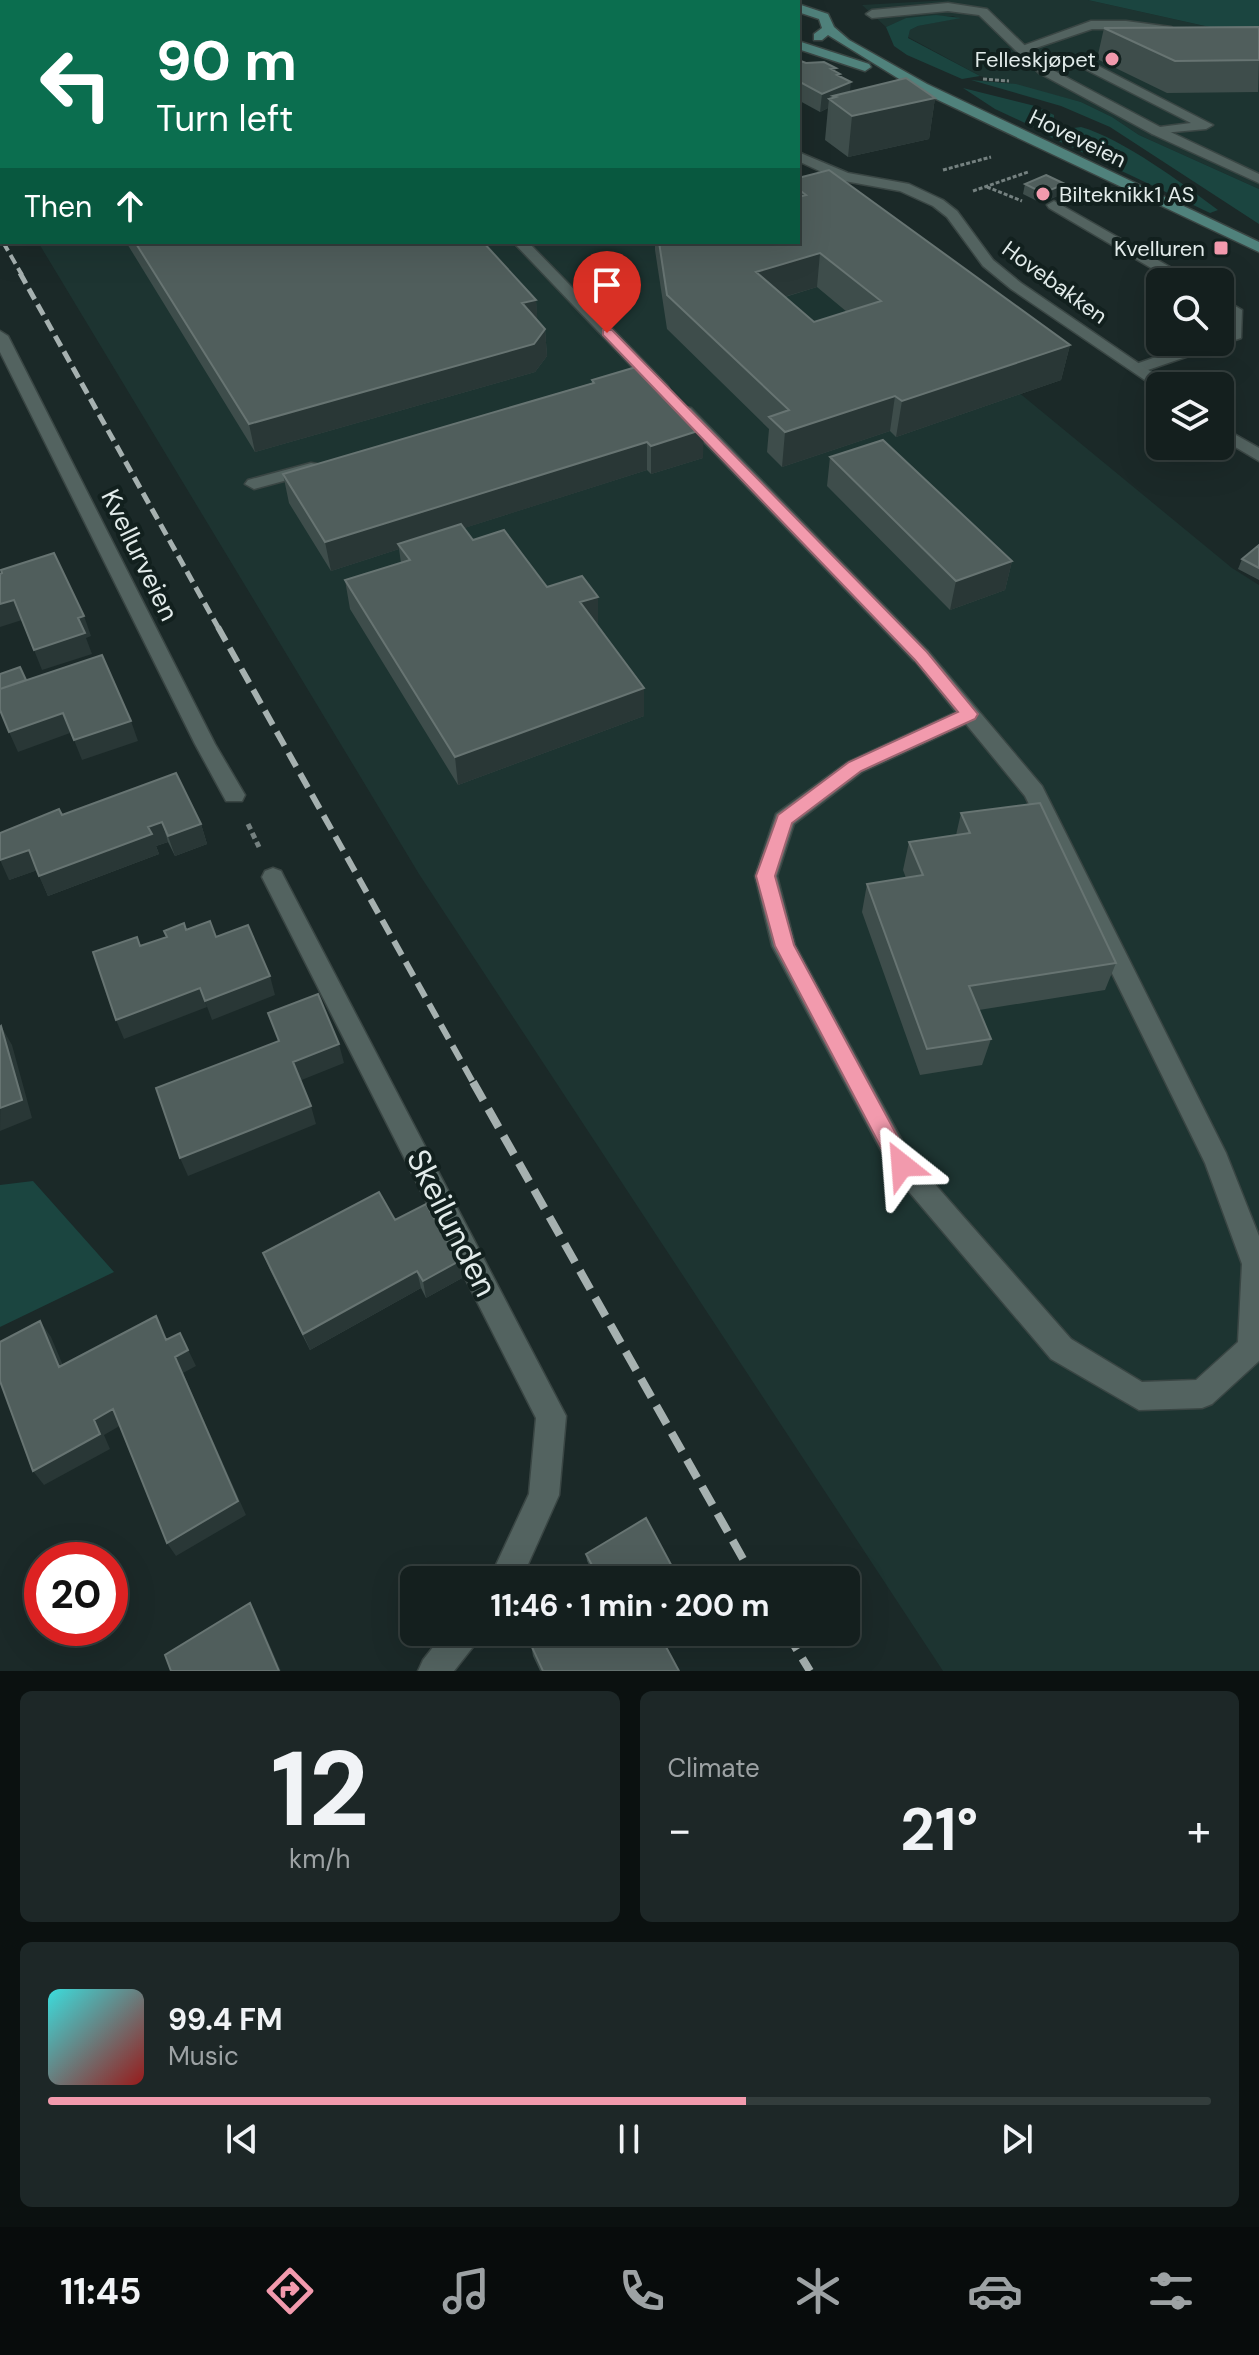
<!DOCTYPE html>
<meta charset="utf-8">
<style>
:root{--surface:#141f1e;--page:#1d2727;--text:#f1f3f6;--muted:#9da2a4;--line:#333d3c;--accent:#f29aad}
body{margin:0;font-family:"DM Sans",sans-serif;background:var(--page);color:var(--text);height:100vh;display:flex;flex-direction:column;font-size:30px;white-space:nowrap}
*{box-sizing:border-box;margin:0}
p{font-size:26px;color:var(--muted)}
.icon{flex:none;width:44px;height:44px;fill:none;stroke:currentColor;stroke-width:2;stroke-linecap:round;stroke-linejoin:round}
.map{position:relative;height:1671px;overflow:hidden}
.details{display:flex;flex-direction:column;gap:20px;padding:20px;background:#0b1110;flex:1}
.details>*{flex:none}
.hud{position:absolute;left:0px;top:0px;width:800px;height:244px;box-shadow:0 8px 32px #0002,0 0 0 2px var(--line);background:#0b6e4f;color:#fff;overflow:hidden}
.controls{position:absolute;left:1146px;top:268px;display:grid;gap:16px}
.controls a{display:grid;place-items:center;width:88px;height:88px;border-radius:12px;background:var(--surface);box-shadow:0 8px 32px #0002,0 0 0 2px var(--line);font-size:40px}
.speed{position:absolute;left:24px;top:1542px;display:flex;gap:16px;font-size:40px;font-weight:700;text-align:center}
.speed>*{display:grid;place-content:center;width:104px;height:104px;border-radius:50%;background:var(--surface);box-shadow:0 8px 32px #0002,0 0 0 2px var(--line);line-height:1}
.speed .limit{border:12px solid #d22;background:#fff;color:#111}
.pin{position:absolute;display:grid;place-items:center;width:68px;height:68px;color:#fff;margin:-82px -34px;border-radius:50% 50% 50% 0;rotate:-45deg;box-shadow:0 0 8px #0007}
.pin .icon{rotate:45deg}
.me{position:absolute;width:88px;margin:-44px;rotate:332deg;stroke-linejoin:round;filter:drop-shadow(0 0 6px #0008)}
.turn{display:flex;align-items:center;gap:28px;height:168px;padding:0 24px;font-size:36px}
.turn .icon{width:104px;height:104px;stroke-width:2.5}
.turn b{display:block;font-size:56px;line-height:68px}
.then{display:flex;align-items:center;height:76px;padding:0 24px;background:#0003;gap:16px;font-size:30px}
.big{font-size:60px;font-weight:700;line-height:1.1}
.details .widget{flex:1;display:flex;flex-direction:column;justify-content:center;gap:12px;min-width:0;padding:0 28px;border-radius:12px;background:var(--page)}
.details .dial{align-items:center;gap:0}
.dial b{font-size:104px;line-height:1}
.song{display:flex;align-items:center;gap:24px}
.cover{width:96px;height:96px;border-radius:12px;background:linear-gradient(135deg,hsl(180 70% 55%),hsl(0 70% 35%))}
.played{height:8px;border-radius:4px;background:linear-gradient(90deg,var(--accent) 60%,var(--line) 60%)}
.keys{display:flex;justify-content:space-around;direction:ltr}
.heat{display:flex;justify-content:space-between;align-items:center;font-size:44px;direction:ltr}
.details .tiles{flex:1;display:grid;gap:20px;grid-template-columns:1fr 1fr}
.widget:last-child{grid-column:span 2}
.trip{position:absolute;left:400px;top:1566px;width:460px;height:80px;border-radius:12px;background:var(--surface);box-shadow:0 8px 32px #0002,0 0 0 2px var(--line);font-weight:700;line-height:80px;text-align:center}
.menu{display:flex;height:128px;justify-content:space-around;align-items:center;background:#080c0c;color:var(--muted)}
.menu .icon{width:56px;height:56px}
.menu .current{color:var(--accent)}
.menu b{font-size:36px;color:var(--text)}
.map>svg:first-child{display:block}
.built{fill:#1d3431}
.green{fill:#1b4540}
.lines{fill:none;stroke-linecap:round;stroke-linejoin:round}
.service-casing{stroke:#3a4644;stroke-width:3}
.minor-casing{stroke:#3a4644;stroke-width:3}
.secondary-casing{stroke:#3a4644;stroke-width:3}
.motorway-casing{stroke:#3a4644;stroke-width:3}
.path-far1{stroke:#758180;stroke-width:3;stroke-dasharray:4 2;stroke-linecap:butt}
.path{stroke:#758180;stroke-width:5;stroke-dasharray:6 4;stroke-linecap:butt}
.service{fill:#536360;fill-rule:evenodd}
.minor{fill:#536360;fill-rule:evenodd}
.secondary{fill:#50827c;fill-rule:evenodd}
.motorway{fill:#48cbbe;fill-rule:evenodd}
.rail-far3{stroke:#a6b1b0;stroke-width:4;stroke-dasharray:10 5;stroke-linecap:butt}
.rail-far2{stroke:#a6b1b0;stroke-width:5;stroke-dasharray:12 6;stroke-linecap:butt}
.rail-far1{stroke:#a6b1b0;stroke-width:6;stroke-dasharray:16 8;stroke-linecap:butt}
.rail{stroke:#a6b1b0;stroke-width:8;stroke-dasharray:21 10;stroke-linecap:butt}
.wall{fill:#3e4d4b;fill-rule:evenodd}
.shaded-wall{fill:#293736}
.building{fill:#505e5c;stroke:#677472;stroke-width:2;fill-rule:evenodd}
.route{fill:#f29aad;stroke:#9d6470;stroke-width:2}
.poi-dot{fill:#f29aad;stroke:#12201e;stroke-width:3}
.labels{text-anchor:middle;stroke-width:8;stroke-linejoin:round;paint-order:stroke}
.far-poi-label{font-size:22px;fill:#e2ebea;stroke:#12201e;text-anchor:end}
.far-street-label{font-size:22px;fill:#e2ebea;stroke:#12201e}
.street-label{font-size:26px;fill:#e2ebea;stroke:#12201e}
.near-street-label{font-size:32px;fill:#e2ebea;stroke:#12201e}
</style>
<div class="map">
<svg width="1259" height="1671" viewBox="0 0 1259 1671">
<rect width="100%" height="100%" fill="#1b2928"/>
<path class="built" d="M0,0H486L491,2H2V183Z
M949,0H1088L1259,38V189L1139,135L1112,117L1081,102L980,76L908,37L910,30L918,26L958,18L953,16L907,18L886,27L862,5Z
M798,211L1232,568L1259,585V1671H943L419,874L38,242H798Z"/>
<path class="green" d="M1088,0H1259V38Z
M936,15L961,18L918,26L910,30L908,38L980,76L962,79L907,55L894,46L886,27L906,18Z
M971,80L1016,84L1081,102L1112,117L1139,135L1259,189V224L1110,127L1061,106Z
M963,88L1035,106L1054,115V121L1040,130L995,109Z
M1081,127C1123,139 1182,183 1218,210L1210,213L1048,136L1059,130Z
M33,1181L114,1272L0,1327V1185Z"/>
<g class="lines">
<g class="service-casing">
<path id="service" d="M369,0H381V2H369Z
M583,0H596L598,2H585Z
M1091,21H1126L1171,27L1177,31L1171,35L1126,29H1092L1024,52L1014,49Z
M1073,57H1081L1213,125L1206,129L1152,134V128L1191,123L1073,63Z
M1054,201L1191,279L1194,282H1175L1049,208L1047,205Z
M1220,297L1242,310L1241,338L1145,371H1133V365L1199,342H1220V335L1227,332L1226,312L1220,308Z
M311,463L317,464L320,468L317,472L254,489L245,484L248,480Z
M921,649L928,651L1042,786L1226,1153L1259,1236V1361L1212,1404L1202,1408L1139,1410L1051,1359L893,1173L772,946L755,876L776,814L848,762L956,712L911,656ZM966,724L1025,796L1205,1163L1242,1264L1238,1342L1196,1380L1142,1382L1071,1339L911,1157L795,945L777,876L794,824L862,772Z"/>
</g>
<g class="minor-casing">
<path id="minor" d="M948,3L987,9L1047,67L1162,128L1259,174V183L1152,134L1039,73L979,15L948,11L872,18L866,14L872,10Z
M798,152L848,173L909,184L943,200L957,211L993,260L1021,283L1172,386H1160L1158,389L1011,289L983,266L947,217L933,206L900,191L839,180L798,161Z
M513,242H528L667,385L669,388L667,391H655Z
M0,331L8,336L215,744L245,795L242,801H226L195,744L0,352Z
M685,407L691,408L928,651L931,656L928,661H914L679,416L677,412Z
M1220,426L1259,448V461L1220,438Z
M273,868L281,871L284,877L566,1416L559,1495L521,1580H489L529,1494L536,1418L262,877L265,871Z
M445,1632H481L476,1643L454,1671H418L423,1660Z"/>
</g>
<g class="secondary-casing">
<path id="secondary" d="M716,0H729L731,2H718Z
M760,0H778L780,2H762Z
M798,4L828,14L834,27L849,40L927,84L1259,242V252L917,90L828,35L822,40H814V34L822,28L819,19L798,12Z
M798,41L869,64L871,67L865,71L798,49Z"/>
</g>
<g class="motorway-casing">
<path id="motorway" d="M0,34H2V42H0Z
M0,55H2V63H0Z"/>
</g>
<path class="path-far1" d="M983,79L1009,81
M943,170L991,157
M987,187L1022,201
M973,191L1028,172"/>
<path class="path" d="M248,824L259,847"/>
<use href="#service" class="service"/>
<use href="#minor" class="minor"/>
<use href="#secondary" class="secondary"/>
<use href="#motorway" class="motorway"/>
<path class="rail-far3" d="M3,242L22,275"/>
<path class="rail-far2" d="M20,273L219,629"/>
<path class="rail-far1" d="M218,627L474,1084"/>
<path class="rail" d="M473,1082L755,1580
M786,1632L810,1671"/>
</g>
<path class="wall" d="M1104,28L1259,60L1258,92L1167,93L1097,59Z
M798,60L840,76L850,91L935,98L929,139L848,157L825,140L828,108L820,112L798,100Z
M798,178L1070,345L1061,380L896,437L890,431L782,467L767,452L769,429L667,329L655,250V242H798ZM817,287L847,312L814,322L785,297Z
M1025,184H1065L1062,194L1041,203L1023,194Z
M126,242H483L536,300L537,320L545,329L547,356L535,372L255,452Z
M592,380L703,458L651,474L647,470L464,528L473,540L547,587L598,597L597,626L644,688V716L458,785L350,609L345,580L401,563L399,549L331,571L289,503L283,474L592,383Z
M830,457L1012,561L1005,590L950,610L827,486Z
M1259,545V580L1238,569L1242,559Z
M961,813L1116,963L1105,990L979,1010L991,1039L982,1065L920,1075L862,912L867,884L906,878L903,870L909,842L956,835Z
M62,815L201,824L207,844L175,856L168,842L156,846L159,854L48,896L37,870L9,880Z
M395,1220L459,1261L462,1278L426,1298L421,1288L310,1350L270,1270L263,1253Z
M586,1554L676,1580H597L587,1561Z
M531,1645L679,1671H540L533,1656Z"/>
<path class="shaded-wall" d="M840,74L839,87L851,82L849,100L836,97L833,96V102L829,99L828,108L820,112L822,94L837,75Z
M935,98L929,139L848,157L852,116Z
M1065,184L1062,194L1041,203L1043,193Z
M820,253L817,287L754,306L756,272Z
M536,300L538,327L522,303Z
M545,329L547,356L535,372L255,452L249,424Z
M1070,345L1061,380L896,437L902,401Z
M895,396L890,431L782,467L785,432Z
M704,429L703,458L651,474V446Z
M647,442V470L402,548L398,544L399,549L331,571L325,542Z
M1012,561L1005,590L950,610L956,581Z
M598,597V625L581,631L580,602Z
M14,600L22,620L0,627V604Z
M84,616L91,636L86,638L92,654L42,670L34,650L78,618Z
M644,688V716L458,785L455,757Z
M63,713L70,733L18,752L9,732Z
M131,721L138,741L82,760L74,740Z
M162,822L168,842L156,846L159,854L48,896L39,876L148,827Z
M201,824L207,844L175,856L168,836Z
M29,850L38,870L9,880L0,860Z
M270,976L275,995L212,1020L205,1001Z
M200,988L207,1007L124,1039L116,1020Z
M1,1026L12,1045L32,1118L0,1131Z
M339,1044L344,1063L299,1081L293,1062Z
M311,1106L316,1124L188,1176L180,1158Z
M459,1261L462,1278L426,1298L423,1281Z
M417,1271L421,1288L310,1350L303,1334Z
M40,1321L51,1337L70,1382L59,1367Z
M180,1333L196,1366L183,1373L246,1515L176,1556L167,1543L175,1357Z
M113,1409L123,1424L104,1435L110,1449L44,1485L33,1471L94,1420Z
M676,1574V1580H666Z
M250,1603L254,1609L281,1671H279Z"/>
<path class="building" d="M1259,27V60L1175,61L1104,28Z
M798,60L806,63L824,62L836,68L831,69L840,74L837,75L851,82L822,94L798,81Z
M906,78L935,98L852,116L829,99L836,97L833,96Z
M829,170L1070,345L902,401L895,396L785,432L769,417L789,410L667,295L659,242H798V197L806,195L798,189V178ZM820,253L881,301L814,322L756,272Z
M1046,175L1065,184L1043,193L1025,184Z
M135,242H483L536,300L522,303L545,329L534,344L249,424Z
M643,365L704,429L651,446L647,442L325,542L283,474L594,383L592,380Z
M883,440L1012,561L956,581L830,457Z
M461,524L473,540L504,530L547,587L582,576L598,597L580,602L644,688L455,757L345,580L410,560L398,544Z
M1259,545V568L1242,559Z
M54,553L84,616L78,618L85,633L34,650L14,600L0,604V574L2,573L1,570Z
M102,655L131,721L74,740L63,713L9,732L0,710V689Z
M20,667L26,680L0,689V674Z
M176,773L201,824L168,836L162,822L148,827L152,834L39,876L29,850L0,860V833L59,809L62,815Z
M1040,803L1116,963L969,986L991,1039L927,1049L867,884L923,875L909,842L970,833L961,813Z
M210,921L216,937L248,925L270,976L205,1001L200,988L116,1020L93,952L137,937L140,946L167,937L164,931L184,923L186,930Z
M318,994L339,1044L293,1062L311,1106L180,1158L156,1088L279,1041L268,1013Z
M1,1026L22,1100L0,1108V1027Z
M379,1192L395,1220L426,1204L459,1261L423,1281L417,1271L303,1334L263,1253Z
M156,1316L166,1340L180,1333L188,1350L175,1357L238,1501L167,1543L113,1409L94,1420L100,1434L33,1471L0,1381V1342L40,1321L59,1367Z
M646,1518L676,1574L666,1580H600L586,1554Z
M250,1603L279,1671H171L165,1655Z
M552,1632H658L679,1671H543L531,1645Z"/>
<path class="route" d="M603,330H612L927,652L978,714L975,719L861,771L792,823L775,876L794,945L913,1165L910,1172L902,1175L894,1172L775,946L756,876L778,815L849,762L958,712L915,660L603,335Z"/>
<g class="poi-dot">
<circle cx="1112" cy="59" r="8"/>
<circle cx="1043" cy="194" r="8"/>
<rect x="1213" y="240" width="16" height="16" rx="4"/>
</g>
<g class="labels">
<g class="far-poi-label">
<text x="1096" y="67">Felleskjøpet</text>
<text x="1059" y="202" text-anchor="start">Bilteknikk1 AS</text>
<text x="1205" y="256">Kvelluren</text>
</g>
<g class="far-street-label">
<text transform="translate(1078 138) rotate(26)" y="8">Hoveveien</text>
<text transform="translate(1055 282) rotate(36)" y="8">Hovebakken</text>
</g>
<g class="street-label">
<text transform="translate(140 555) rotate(64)" y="9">Kvellurveien</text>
</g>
<g class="near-street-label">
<text transform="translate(452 1223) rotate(63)" y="11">Skeilunden</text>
</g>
</g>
</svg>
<div class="controls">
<a><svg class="icon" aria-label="search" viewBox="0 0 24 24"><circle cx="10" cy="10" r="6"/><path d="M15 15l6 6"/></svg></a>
<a><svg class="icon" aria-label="layers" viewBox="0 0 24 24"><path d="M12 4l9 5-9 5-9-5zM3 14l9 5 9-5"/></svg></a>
</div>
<div class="speed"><div class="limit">20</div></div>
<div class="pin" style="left:607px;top:333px;background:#d93025"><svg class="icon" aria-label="arrive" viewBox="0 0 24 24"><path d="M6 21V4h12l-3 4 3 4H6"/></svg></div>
<svg class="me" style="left:902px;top:1165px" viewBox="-20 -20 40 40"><path d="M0-17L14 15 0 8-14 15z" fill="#f29aad" stroke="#fff" stroke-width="4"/></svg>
<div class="trip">11:46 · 1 min · 200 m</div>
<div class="hud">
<div class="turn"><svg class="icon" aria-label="left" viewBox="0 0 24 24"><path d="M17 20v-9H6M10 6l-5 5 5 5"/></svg><div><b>90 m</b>Turn left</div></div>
<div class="then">Then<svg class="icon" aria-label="ahead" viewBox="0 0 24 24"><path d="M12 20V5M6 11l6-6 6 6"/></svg></div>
</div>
</div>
<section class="details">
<div class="tiles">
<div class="widget dial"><b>12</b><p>km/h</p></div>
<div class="widget"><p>Climate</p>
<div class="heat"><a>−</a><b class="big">21°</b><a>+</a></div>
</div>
<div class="widget">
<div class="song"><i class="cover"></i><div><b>99.4 FM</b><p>Music</p></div></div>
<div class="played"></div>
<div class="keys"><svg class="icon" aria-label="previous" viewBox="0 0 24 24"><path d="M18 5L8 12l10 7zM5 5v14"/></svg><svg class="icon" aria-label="pause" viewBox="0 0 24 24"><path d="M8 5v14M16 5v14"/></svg><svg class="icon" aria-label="next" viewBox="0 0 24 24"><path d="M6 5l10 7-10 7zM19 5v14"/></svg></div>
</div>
</div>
</section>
<nav class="menu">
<b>11:45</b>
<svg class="icon current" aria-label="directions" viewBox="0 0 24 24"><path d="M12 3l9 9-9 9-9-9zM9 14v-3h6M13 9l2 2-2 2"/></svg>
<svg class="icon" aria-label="music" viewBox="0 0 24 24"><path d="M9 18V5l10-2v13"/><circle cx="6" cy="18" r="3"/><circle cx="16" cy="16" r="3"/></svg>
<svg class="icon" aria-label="phone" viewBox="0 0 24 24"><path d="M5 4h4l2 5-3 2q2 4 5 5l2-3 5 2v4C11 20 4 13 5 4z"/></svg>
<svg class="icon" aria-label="climate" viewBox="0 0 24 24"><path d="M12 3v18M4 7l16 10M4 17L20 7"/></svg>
<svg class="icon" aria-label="car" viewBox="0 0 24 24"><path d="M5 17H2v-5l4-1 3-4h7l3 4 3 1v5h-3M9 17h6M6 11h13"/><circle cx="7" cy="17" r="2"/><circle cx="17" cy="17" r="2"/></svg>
<svg class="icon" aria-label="filters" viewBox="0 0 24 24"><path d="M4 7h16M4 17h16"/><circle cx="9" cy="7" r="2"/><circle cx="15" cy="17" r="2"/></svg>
</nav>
